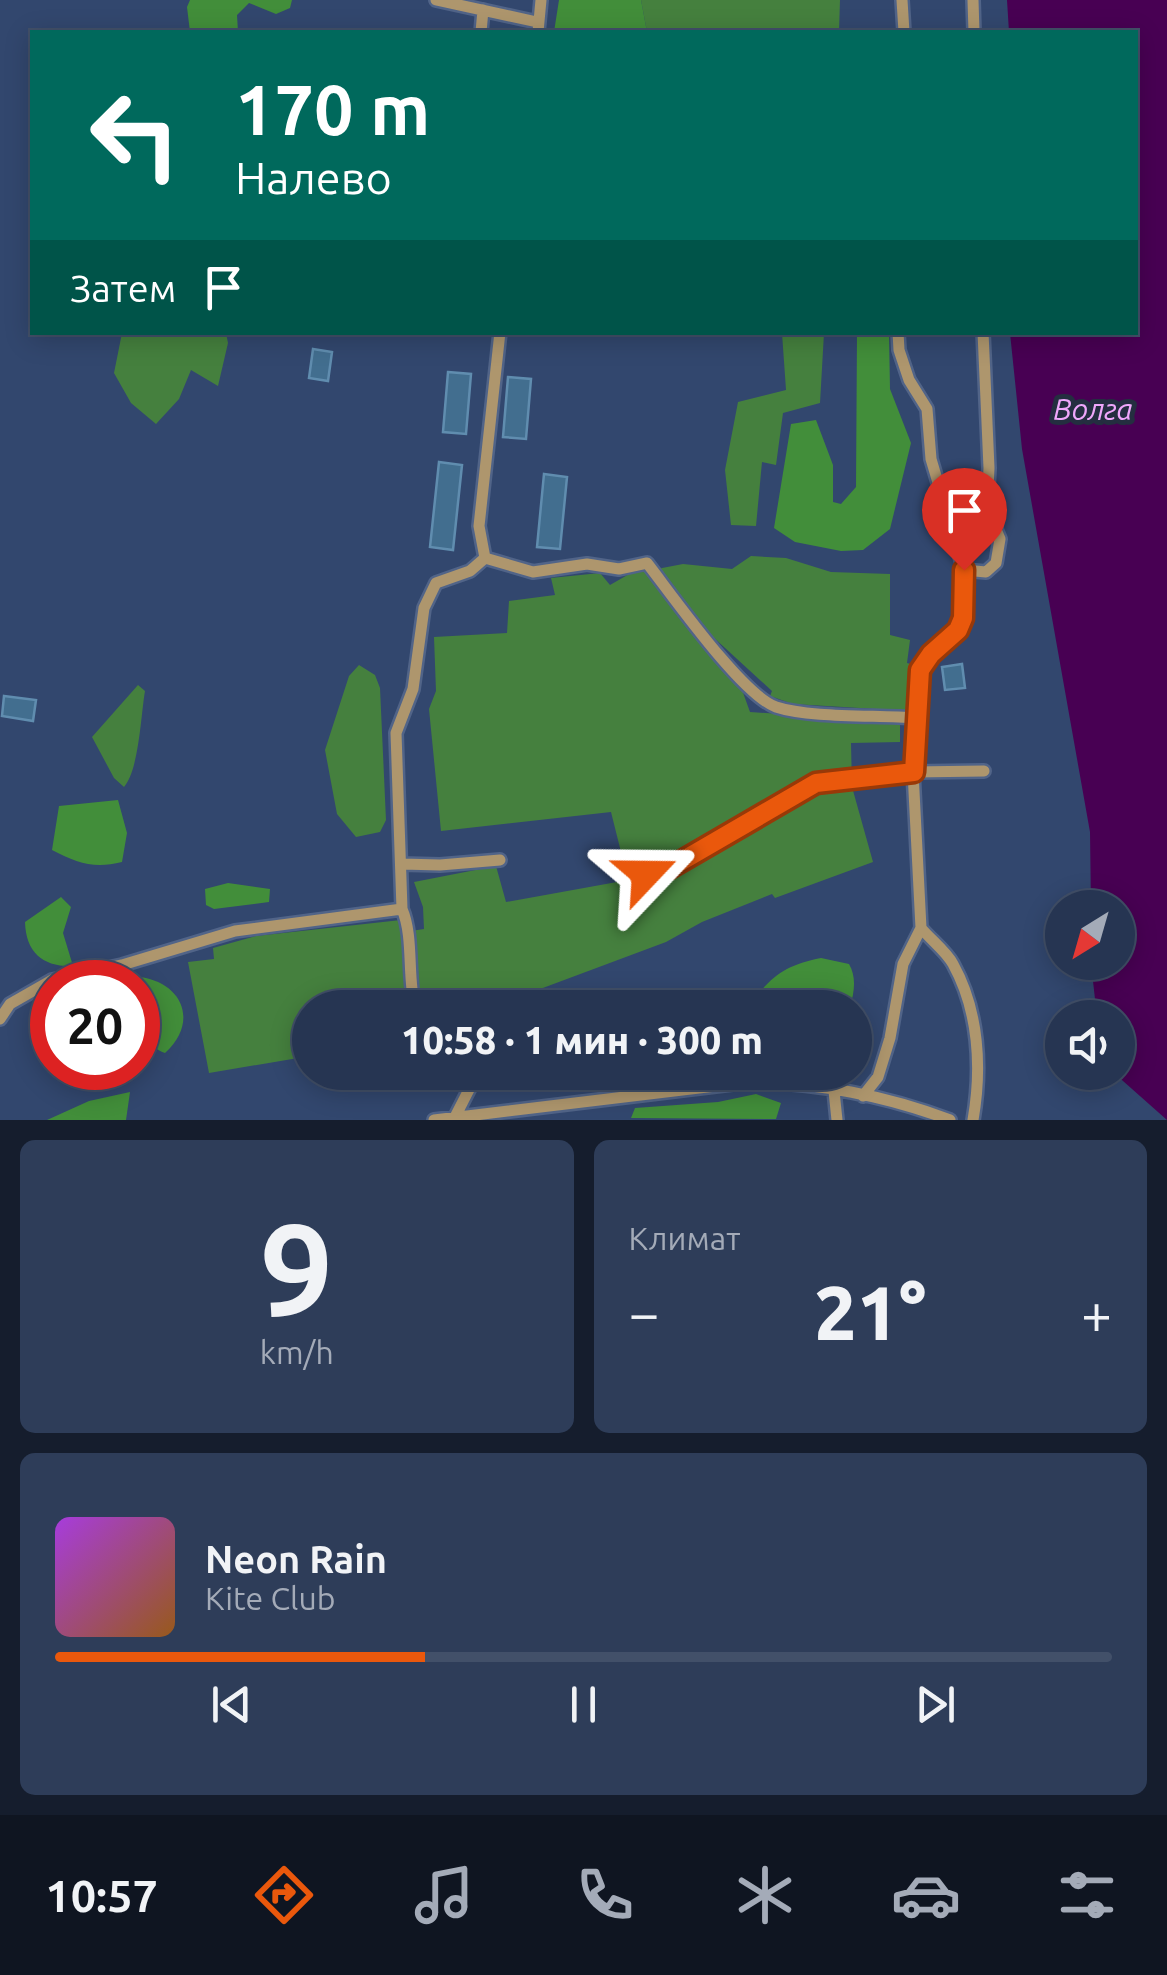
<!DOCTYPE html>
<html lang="ru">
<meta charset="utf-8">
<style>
:root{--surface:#263552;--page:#2e3d59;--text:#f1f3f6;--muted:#a4abb8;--line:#425069;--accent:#ea580c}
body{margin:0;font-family:Ubuntu,sans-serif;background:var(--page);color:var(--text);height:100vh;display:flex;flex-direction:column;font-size:38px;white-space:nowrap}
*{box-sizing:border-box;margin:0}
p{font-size:32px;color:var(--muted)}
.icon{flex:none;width:55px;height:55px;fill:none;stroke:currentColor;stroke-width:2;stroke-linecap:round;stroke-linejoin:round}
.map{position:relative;height:1120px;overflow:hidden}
.panel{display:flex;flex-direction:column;gap:20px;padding:20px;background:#151d2d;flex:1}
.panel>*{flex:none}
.banner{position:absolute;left:30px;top:30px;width:1108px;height:305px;border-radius:0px;box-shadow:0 5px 25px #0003,0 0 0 2px var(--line);background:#00695c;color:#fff;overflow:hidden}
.needle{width:65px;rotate:217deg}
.buttons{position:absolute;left:1045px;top:890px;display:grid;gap:20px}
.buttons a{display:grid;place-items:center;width:90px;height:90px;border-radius:50%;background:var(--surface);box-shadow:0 5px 25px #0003,0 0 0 2px var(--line);font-size:50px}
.speed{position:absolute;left:30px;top:960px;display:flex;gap:20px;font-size:50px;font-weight:700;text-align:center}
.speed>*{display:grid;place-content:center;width:130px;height:130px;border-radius:50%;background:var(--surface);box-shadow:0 5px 25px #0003,0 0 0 2px var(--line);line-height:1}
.speed .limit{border:15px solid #d22;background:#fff;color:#111}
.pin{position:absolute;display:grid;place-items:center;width:85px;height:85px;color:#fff;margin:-102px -42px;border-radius:50% 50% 50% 0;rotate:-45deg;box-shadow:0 0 10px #0007}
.pin .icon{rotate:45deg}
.me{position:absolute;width:110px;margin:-55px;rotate:67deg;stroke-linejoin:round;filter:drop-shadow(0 0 8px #0008)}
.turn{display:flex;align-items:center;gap:35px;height:210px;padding:0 40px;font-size:45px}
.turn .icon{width:130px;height:130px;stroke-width:2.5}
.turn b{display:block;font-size:70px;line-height:85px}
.then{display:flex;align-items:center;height:95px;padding:0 40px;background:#0003;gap:20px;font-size:38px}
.big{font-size:75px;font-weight:800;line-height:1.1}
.panel .card{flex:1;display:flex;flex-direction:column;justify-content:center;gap:15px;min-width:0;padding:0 35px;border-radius:15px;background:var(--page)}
.panel .dial{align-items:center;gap:0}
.dial b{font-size:130px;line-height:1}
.song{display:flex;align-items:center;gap:30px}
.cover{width:120px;height:120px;border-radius:15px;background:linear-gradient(135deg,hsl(280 70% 55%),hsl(30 70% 35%))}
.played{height:10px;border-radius:5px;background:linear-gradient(90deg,var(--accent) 35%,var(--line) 35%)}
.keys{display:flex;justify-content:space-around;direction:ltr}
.heat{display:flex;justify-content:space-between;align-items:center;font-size:55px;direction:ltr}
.panel .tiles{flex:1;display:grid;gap:20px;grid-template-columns:1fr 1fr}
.card:last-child{grid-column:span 2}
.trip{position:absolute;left:292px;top:990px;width:580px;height:100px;border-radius:50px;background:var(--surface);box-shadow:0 5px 25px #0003,0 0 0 2px var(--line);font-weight:800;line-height:100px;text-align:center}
.tabs{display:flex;height:160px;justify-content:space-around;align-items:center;background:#0f1521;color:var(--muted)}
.tabs .icon{width:70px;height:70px}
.tabs .active{color:var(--accent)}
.tabs b{font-size:45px;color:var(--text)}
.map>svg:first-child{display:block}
.green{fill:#45803e}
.forest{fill:#428e3a}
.water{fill:#480053}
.building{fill:#426e8f;stroke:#608daf;stroke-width:2.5}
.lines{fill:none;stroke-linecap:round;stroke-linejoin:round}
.minor-casing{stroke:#516488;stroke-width:16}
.minor{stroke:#ae966d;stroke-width:11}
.route-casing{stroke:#983908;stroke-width:25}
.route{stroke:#ea580c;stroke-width:18}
.labels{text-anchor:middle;stroke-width:10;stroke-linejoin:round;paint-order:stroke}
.water-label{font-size:30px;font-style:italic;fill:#efa7fb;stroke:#242e40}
</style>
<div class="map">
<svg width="1167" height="1120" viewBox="0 0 1167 1120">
<rect width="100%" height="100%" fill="#32476e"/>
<path class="green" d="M641,0H840L839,32H647Z
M122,333H226L228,343L218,386L191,370L179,399L156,424L131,403L114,373Z
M782,333H824L820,403L783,413L776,465L762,462L756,526L731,525L725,470L738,402L786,390Z
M751,556L786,558L831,572L890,574V635L910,640L907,663L914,665L910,711L793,704L770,696L772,691L712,636L657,569L683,564L732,569Z
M638,569L645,570L741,687L750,712L900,722V742L851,743L852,787L873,862L775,898L772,894L702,922L666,942L492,1007L310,1008V1056L209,1073L188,962L214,959L213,948L256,936L401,920L404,932L424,929L423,907L414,882L496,866L506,902L628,880L611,812L441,831L429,709L436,691L434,637L507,633L509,601L555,595L551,578L600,573L610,585Z
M359,665L375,675L380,688L386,820L380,832L356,837L337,814L325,750L349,676Z
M138,685L145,691C141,714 139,770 124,787L114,778L92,737Z"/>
<path class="forest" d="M190,0H292L290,8L276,14L249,3L237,15L238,32H190L187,7Z
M559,0H641L647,32H554Z
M857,333H889L890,389L911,443L890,529L863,550L841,551L795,542L774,528L791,424L816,420L833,465V502L841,504L856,487Z
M118,800L127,833L122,862C94,869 77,863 52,850L59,806Z
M228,883L270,889L269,902L214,909L206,905L205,889Z
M61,897L71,907L63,933L73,966C43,967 26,953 25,922Z
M821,958L849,964C857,978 854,993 850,1007H754L752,1002C773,974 787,965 821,958Z
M140,977C183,983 199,1022 165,1053C135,1042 138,1009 138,982H132Z
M130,1092L126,1120H47L89,1101Z
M756,1094L781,1103L776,1119L631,1118L635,1108L718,1102Z"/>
<path class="water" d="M1007,0H1167V1120L1114,1073L1118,1072V1018L1097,1017L1091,963L1118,962V908L1091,907L1090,832L1022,449L1010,333L1135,332V32H1009Z"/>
<path class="building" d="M313,349L332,352L328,381L309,378Z
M448,372L471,374L466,434L443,432Z
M508,377L531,379L526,439L503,437Z
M439,462L462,465L453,550L430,547Z
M544,474L567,477L560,549L537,547Z
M962,664L965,688L945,690L942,667Z
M4,696L36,700L33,721L2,716Z"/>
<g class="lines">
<g class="minor-casing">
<path id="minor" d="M436,0L537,22
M902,0L904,32
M973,0L974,32
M481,32L483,10
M538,32L541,0
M485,558L533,572L587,564L619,569L647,563C672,595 742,695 776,707C809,718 877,715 915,718
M485,558L479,526L500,332
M964,570L986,572L996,563L1000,539L987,508L989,468L983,332
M402,864L440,865L500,860
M646,874L668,869L816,783L913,772L984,771
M921,928C931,940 946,951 953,964C979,1011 982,1068 973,1120
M415,1008C407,976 414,937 402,909L396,733L413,689L424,608L436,583L470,571L485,558
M0,1019L10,1004L52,980L122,965L235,931L402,909
M834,1091L837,1120
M863,1096L878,1077L890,1038L903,964L921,928L913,772L920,670L931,654L958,630L966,601L964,570L931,459L927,409L909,380L899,350L898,332
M455,1117L478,1072
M434,1120L749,1082C815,1082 887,1096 950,1120"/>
</g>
<use href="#minor" class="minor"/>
</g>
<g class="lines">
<g class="route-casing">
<path id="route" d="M646,874L668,869L816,783L914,772L920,670L931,654L958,630L963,618L964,570"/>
</g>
<use href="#route" class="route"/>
</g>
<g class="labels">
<g class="water-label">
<text x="1093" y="420">Волга</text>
</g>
</g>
</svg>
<div class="buttons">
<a><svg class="needle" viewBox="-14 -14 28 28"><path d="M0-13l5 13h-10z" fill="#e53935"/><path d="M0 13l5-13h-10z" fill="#a4abb8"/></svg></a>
<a><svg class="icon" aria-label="sound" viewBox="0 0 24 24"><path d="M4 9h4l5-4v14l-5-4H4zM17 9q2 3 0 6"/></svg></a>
</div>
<div class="speed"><div class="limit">20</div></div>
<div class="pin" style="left:964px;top:570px;background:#d93025"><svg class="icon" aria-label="arrive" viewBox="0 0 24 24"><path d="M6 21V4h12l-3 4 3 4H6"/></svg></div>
<svg class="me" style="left:646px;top:874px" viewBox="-20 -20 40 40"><path d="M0-17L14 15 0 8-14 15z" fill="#ea580c" stroke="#fff" stroke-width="4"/></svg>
<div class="trip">10:58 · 1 мин · 300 m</div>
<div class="banner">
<div class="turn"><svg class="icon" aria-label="left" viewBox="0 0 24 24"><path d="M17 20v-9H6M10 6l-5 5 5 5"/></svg><div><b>170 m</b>Налево</div></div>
<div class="then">Затем<svg class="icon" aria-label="arrive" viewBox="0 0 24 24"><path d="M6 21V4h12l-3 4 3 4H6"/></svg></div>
</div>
</div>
<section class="panel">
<div class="tiles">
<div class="card dial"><b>9</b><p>km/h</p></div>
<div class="card"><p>Климат</p>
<div class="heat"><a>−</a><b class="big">21°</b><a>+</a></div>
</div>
<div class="card">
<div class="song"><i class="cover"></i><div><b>Neon Rain</b><p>Kite Club</p></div></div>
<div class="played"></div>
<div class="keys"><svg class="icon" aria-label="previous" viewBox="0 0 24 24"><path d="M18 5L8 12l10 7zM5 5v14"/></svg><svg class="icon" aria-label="pause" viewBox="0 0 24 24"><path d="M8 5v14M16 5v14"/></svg><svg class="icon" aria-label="next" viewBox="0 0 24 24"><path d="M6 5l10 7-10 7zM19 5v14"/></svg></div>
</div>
</div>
</section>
<nav class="tabs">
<b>10:57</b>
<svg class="icon active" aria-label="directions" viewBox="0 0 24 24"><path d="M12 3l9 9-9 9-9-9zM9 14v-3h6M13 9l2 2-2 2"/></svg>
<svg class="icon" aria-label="music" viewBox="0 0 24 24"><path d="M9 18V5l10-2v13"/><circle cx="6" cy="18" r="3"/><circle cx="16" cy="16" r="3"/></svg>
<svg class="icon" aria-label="phone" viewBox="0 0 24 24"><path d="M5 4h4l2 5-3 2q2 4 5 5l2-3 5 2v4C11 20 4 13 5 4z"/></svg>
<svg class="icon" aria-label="climate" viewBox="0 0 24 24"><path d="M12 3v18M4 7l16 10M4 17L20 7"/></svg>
<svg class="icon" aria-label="car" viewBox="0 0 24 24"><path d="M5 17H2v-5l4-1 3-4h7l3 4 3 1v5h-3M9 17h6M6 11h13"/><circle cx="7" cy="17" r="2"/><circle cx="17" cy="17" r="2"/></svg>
<svg class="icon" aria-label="filters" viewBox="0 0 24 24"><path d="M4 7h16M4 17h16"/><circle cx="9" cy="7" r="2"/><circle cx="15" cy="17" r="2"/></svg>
</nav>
